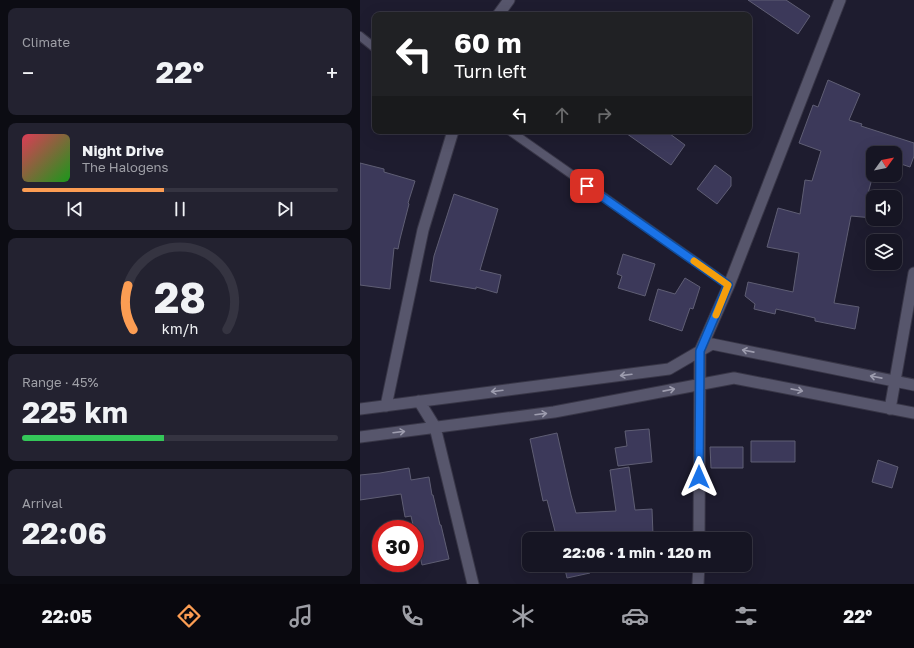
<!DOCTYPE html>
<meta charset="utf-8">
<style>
:root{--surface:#161523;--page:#232230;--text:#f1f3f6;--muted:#9e9fa6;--line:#353441;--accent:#fc9d53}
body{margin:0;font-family:"Golos Text",sans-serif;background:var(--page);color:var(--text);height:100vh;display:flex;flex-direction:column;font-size:15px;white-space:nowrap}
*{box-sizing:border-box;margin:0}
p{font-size:13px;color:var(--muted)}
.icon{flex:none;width:22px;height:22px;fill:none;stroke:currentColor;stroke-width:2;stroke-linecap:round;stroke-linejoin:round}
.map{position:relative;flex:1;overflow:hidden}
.sheet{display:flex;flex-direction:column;gap:8px;padding:8px;background:#0c0c13;width:360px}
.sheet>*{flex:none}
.banner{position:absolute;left:12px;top:12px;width:380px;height:122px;border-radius:8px;box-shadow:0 4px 16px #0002,0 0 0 1px var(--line);background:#202124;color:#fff;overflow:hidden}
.needle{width:26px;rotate:57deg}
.buttons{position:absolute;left:506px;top:146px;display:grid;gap:8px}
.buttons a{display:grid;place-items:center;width:36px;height:36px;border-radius:8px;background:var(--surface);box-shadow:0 4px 16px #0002,0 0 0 1px var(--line);font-size:20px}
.speed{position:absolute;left:12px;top:520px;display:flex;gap:8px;font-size:20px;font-weight:700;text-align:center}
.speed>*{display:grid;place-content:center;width:52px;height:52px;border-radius:50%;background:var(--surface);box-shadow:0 4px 16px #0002,0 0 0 1px var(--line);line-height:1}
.speed .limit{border:6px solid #d22;background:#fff;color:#111}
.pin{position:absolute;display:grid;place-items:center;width:34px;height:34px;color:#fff;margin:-17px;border-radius:8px;box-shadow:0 2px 6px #0006}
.me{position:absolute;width:44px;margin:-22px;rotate:0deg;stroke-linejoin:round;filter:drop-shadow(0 0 3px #0008)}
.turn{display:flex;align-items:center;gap:14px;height:84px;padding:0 16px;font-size:18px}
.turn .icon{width:52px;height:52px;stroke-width:2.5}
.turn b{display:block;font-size:28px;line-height:34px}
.lanes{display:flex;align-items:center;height:38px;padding:0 16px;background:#0003;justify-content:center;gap:20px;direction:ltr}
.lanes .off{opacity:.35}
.big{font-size:30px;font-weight:700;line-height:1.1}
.sheet .widget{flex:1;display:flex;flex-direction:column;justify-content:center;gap:6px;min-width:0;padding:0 14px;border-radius:8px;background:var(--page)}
.sheet .dial{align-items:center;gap:0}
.dial svg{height:104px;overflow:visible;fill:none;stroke:var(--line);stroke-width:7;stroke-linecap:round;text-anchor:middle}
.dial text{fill:var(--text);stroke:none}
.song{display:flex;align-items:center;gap:12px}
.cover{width:48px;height:48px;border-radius:6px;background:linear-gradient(135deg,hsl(350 70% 55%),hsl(120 70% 35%))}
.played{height:4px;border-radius:2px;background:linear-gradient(90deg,var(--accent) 45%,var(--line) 45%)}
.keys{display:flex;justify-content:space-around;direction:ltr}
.heat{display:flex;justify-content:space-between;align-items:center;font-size:22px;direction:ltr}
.charge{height:6px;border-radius:3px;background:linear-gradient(90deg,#34c759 45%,var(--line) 0)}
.trip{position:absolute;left:162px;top:532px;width:230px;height:40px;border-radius:8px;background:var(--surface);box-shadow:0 4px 16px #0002,0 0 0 1px var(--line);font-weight:700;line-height:40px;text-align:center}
.tabs{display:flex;height:64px;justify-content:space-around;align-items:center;background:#09080e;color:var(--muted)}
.tabs .icon{width:28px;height:28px}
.tabs .on{color:var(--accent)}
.tabs b{font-size:18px;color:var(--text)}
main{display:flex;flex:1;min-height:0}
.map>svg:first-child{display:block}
.building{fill:#3c395a;stroke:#5f5e74}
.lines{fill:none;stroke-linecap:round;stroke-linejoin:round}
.service-casing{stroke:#383647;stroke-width:10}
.minor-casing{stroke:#383647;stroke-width:13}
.service{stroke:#57566c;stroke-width:8}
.minor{stroke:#57566c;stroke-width:11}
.oneway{stroke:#9d9cae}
.route-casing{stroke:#114b97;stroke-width:10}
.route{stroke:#1a73e8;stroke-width:7}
.slow{stroke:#f59e0b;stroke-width:7}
</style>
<main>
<section class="sheet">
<div class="widget"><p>Climate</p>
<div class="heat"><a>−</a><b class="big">22°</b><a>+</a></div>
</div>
<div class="widget">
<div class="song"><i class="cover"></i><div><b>Night Drive</b><p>The Halogens</p></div></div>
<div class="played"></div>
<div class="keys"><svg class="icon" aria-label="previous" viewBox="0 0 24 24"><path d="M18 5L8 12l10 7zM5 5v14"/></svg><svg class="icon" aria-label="pause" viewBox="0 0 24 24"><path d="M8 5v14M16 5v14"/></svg><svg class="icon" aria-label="next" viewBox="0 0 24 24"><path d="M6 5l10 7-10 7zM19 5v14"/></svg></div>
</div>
<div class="widget dial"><svg viewBox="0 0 100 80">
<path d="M14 69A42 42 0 1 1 86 69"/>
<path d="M14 69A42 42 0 0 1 10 35" stroke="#fc9d53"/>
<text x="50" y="56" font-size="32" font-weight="700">28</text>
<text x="50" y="72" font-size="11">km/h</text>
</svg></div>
<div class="widget"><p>Range · 45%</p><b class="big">225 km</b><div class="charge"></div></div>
<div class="widget"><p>Arrival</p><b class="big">22:06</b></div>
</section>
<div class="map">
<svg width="554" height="584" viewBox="0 0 554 584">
<rect width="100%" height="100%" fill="#1e1c2f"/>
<path class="building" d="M388,0H426L450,16L438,34Z
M468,80L500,94L489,120L502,124L501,126L554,143V156L550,167L535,162V153H513V175L507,197L513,198V218L491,216L474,303L499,307L495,329L455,321V318L416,309L415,314L394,309L395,304L385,296L388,282L433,292L439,253L407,247L418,208L440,214L445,180L452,181L461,151L439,143L453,105L458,107Z
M263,131H306L325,145L311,165Z
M0,163L24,169V172L55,181L48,203L49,204L40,239L38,249L34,248L30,289L0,285Z
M355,165L371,177V186L357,204L337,189Z
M94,194L138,209L120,270L141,275L137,293L116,287V289L70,281L74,256Z
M263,254L295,264L285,296L258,288L262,276L257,274Z
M325,278L340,287L333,309L330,308L322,331L289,320L298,289L315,294Z
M289,429L292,462L258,466L255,448L267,446L265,431Z
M197,433L211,495L216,513L256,511L250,470L269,467L275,510L292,509L293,535L221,538V539H197L187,500L183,501L170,439Z
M391,441H435V462H391Z
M350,447H383V468H351Z
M518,460L538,467L532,488L512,482Z
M49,468L51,480L69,477L72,495H73L80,525H81L89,559L62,565L51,516L45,517L41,494L0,500V475L20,473Z
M204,565H228L230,573L207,578Z"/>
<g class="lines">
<g class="service-casing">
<path id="service" d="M0,36L15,48
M150,131L369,285"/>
</g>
<g class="minor-casing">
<path id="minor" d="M138,15L149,0
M59,401L75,427L113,584
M26,406L63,230L93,131
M0,409L309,369L352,344L554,385
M530,409L554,273
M0,437L194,412L374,378L554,413
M339,539L340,351L369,285L480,0
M338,584L339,565"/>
</g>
<use href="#service" class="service"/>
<use href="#minor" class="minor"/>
</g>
<defs><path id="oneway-shaft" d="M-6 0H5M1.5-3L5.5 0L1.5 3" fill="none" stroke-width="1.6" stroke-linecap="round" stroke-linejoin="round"/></defs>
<g class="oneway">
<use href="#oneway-shaft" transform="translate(388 351) rotate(-169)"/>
<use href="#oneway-shaft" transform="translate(266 375) rotate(173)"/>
<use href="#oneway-shaft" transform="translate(516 377) rotate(-169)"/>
<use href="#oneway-shaft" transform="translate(309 390) rotate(-11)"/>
<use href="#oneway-shaft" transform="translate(437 390) rotate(11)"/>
<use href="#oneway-shaft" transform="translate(137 391) rotate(173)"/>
<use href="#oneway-shaft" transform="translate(181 414) rotate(-7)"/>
<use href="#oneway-shaft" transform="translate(39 432) rotate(-7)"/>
</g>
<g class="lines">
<g class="route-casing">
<path id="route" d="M227,186L368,285L340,351L339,477"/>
</g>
<use href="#route" class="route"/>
<path class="slow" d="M334,261L368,285L356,315"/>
</g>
</svg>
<div class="buttons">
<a><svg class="needle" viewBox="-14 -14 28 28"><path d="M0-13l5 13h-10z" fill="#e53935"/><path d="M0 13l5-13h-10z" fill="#9e9fa6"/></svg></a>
<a><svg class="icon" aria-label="sound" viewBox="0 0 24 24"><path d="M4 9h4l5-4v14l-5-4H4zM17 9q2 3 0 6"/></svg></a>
<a><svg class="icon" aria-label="layers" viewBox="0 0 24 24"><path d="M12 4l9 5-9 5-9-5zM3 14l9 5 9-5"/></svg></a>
</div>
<div class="speed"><div class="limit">30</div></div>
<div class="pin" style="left:227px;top:186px;background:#d93025"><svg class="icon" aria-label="arrive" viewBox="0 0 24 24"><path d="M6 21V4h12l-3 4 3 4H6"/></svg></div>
<svg class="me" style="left:339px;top:477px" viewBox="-20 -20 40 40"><path d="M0-17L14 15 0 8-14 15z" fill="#1a73e8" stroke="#fff" stroke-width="4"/></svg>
<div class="trip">22:06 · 1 min · 120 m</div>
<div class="banner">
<div class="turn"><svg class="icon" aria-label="left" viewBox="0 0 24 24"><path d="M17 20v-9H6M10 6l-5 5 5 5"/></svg><div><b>60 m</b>Turn left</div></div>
<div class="lanes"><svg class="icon" aria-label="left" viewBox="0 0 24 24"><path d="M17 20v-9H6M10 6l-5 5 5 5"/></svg><svg class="icon off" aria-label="ahead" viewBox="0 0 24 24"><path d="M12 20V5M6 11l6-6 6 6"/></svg><svg class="icon off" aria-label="right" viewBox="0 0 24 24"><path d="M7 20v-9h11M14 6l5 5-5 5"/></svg></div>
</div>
</div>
</main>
<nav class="tabs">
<b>22:05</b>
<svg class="icon on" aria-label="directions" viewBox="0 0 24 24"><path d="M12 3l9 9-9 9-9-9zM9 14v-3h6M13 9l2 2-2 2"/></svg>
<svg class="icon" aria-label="music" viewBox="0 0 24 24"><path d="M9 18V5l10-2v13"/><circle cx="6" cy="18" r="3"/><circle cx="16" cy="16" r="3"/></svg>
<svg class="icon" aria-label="phone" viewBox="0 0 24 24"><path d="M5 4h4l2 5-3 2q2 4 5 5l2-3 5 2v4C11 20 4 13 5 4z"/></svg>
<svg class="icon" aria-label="climate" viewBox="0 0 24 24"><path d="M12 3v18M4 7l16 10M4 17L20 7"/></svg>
<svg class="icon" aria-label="car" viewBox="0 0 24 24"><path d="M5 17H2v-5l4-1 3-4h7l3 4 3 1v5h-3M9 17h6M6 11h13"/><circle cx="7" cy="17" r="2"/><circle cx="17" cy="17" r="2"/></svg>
<svg class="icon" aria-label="filters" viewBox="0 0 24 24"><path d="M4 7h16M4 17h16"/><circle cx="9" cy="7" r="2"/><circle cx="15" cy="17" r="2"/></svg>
<b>22°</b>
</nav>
